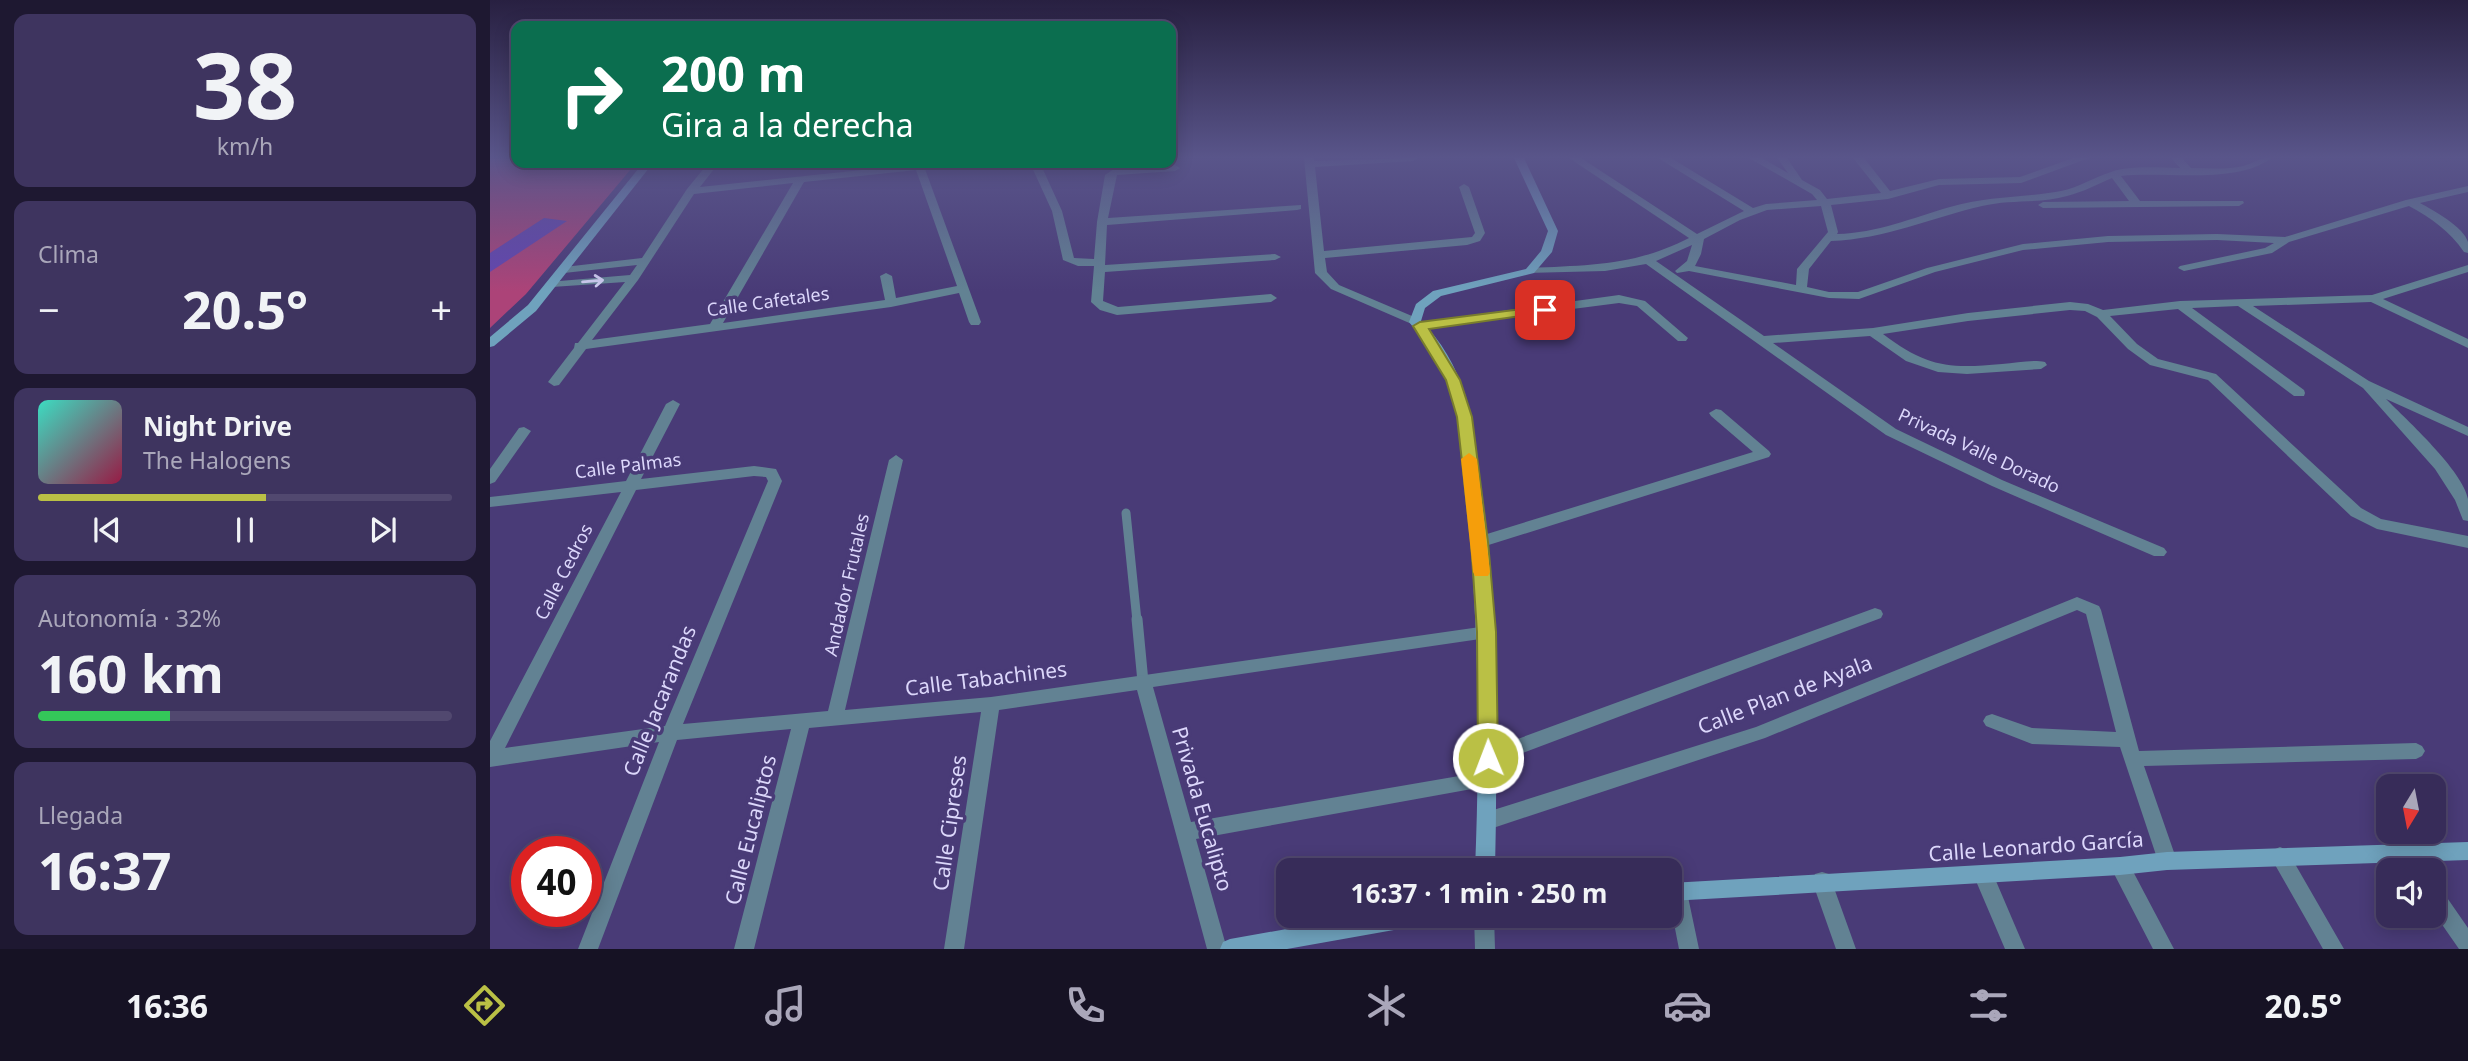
<!DOCTYPE html>
<html lang="es">
<meta charset="utf-8">
<style>
:root{--surface:#372c59;--page:#3e345f;--text:#f1f3f6;--muted:#aaa7ba;--line:#51486f;--accent:#bac045}
body{margin:0;font-family:"Noto Sans",sans-serif;background:var(--page);color:var(--text);height:100vh;display:flex;flex-direction:column;font-size:26px;white-space:nowrap}
*{box-sizing:border-box;margin:0}
p{font-size:23px;color:var(--muted)}
.icon{flex:none;width:38px;height:38px;fill:none;stroke:currentColor;stroke-width:2;stroke-linecap:round;stroke-linejoin:round}
.map{position:relative;flex:1;overflow:hidden}
.panel{display:flex;flex-direction:column;gap:14px;padding:14px;background:#1e1831;width:490px}
.panel>*{flex:none}
.hud{position:absolute;left:21px;top:21px;width:665px;height:147px;border-radius:14px;box-shadow:0 4px 18px #0003,0 0 0 2px var(--line);background:#0b6e4f;color:#fff;overflow:hidden}
.needle{width:46px;rotate:190deg}
.buttons{position:absolute;left:1886px;top:774px;display:grid;gap:14px}
.buttons a{display:grid;place-items:center;width:70px;height:70px;border-radius:14px;background:var(--surface);box-shadow:0 4px 18px #0003,0 0 0 2px var(--line);font-size:35px}
.speed{position:absolute;left:21px;top:836px;display:flex;gap:14px;font-size:35px;font-weight:700;text-align:center}
.speed>*{display:grid;place-content:center;width:91px;height:91px;border-radius:50%;background:var(--surface);box-shadow:0 4px 18px #0003,0 0 0 2px var(--line);line-height:1}
.speed .limit{border:10px solid #d22;background:#fff;color:#111}
.pin{position:absolute;display:grid;place-items:center;width:60px;height:60px;color:#fff;margin:-30px;border-radius:14px;box-shadow:0 4px 10px #0006}
.me{position:absolute;width:77px;margin:-38px;rotate:359deg;stroke-linejoin:round;filter:drop-shadow(0 0 5px #0008)}
.turn{display:flex;align-items:center;gap:24px;height:147px;padding:0 35px;font-size:32px}
.turn .icon{width:91px;height:91px;stroke-width:2.5}
.turn b{display:block;font-size:49px;line-height:60px}
.big{font-size:52px;font-weight:700;line-height:1.1}
.panel .tile{flex:1;display:flex;flex-direction:column;justify-content:center;gap:10px;min-width:0;padding:0 24px;border-radius:14px;background:var(--page)}
.panel .dial{align-items:center;gap:0}
.dial b{font-size:91px;line-height:1}
.song{display:flex;align-items:center;gap:21px}
.cover{width:84px;height:84px;border-radius:10px;background:linear-gradient(135deg,hsl(170 70% 55%),hsl(340 70% 35%))}
.played{height:7px;border-radius:4px;background:linear-gradient(90deg,var(--accent) 55%,var(--line) 55%)}
.keys{display:flex;justify-content:space-around;direction:ltr}
.heat{display:flex;justify-content:space-between;align-items:center;font-size:38px;direction:ltr}
.charge{height:10px;border-radius:5px;background:linear-gradient(90deg,#34c759 32%,var(--line) 0)}
.trip{position:absolute;left:786px;top:858px;width:406px;height:70px;border-radius:14px;background:var(--surface);box-shadow:0 4px 18px #0003,0 0 0 2px var(--line);font-weight:700;line-height:70px;text-align:center}
.dock{display:flex;height:112px;justify-content:space-around;align-items:center;background:#161224;color:var(--muted)}
.dock .icon{width:49px;height:49px}
.dock .selected{color:var(--accent)}
.dock b{font-size:32px;color:var(--text)}
main{display:flex;flex:1;min-height:0}
.map>svg:first-child{display:block}
.green{fill:#ac4378}
.building{fill:#6345b1}
.lines{fill:none;stroke-linecap:round;stroke-linejoin:round}
.lane-far1{stroke:#628293;stroke-width:9}
.lane{stroke:#628293;stroke-width:11}
.street{fill:#628293;fill-rule:evenodd}
.secondary{fill:#6fa2bd;fill-rule:evenodd}
.oneway{stroke:#d0cef1}
.route{fill:#bac045;stroke:#797d2d;stroke-width:2}
.slow{fill:#f59e0b}
.labels{text-anchor:middle;stroke-width:7;stroke-linejoin:round;paint-order:stroke}
.street-label{font-size:18px;fill:#dcd7fb;stroke:#493b77}
.near-street-label{font-size:21px;fill:#dcd7fb;stroke:#493b77}
</style>
<main>
<section class="panel">
<div class="tile dial"><b>38</b><p>km/h</p></div>
<div class="tile"><p>Clima</p>
<div class="heat"><a>−</a><b class="big">20.5°</b><a>+</a></div>
</div>
<div class="tile">
<div class="song"><i class="cover"></i><div><b>Night Drive</b><p>The Halogens</p></div></div>
<div class="played"></div>
<div class="keys"><svg class="icon" aria-label="previous" viewBox="0 0 24 24"><path d="M18 5L8 12l10 7zM5 5v14"/></svg><svg class="icon" aria-label="pause" viewBox="0 0 24 24"><path d="M8 5v14M16 5v14"/></svg><svg class="icon" aria-label="next" viewBox="0 0 24 24"><path d="M6 5l10 7-10 7zM19 5v14"/></svg></div>
</div>
<div class="tile"><p>Autonomía · 32%</p><b class="big">160 km</b><div class="charge"></div></div>
<div class="tile"><p>Llegada</p><b class="big">16:37</b></div>
</section>
<div class="map">
<svg width="1978" height="949" viewBox="0 0 1978 949">
<rect width="100%" height="100%" fill="#493b77"/>
<path class="green" d="M0,158H26V163H146L36,294L0,328Z"/>
<path class="building" d="M54,218L77,221L0,272V253Z"/>
<g class="lines">
<path class="lane-far1" d="M636,513L647,621"/>
<path class="lane" d="M647,619L653,682"/>
<path class="street" d="M814,158H824V161L928,158L923,161L825,167L834,251L982,237L985,233L969,187L974,184L979,187L995,233L990,241L977,245L835,258L837,272L849,285L929,319L931,322L1129,295L1155,301L1198,338L1196,341H1188L1147,306L1129,303L926,329L924,325L841,289L825,273Z
M1079,158H1091L1207,234L1254,211L1168,158H1181L1263,208L1276,204L1327,200L1322,194L1259,158H1272L1298,173L1287,158H1297L1312,180L1330,190L1337,199L1391,193L1363,158H1374L1400,191L1449,179L1530,177L1583,158H1599L1531,183L1449,185L1398,199L1341,205L1348,232L1347,234C1387,233 1422,218 1460,207C1497,196 1534,198 1571,191C1588,188 1604,177 1621,172C1642,165 1668,168 1690,168L1681,158H1692L1701,168C1718,168 1736,170 1753,166C1765,163 1767,158 1781,158C1747,185 1674,171 1631,176L1650,201H1753L1754,203L1749,206L1553,208L1548,205L1553,202L1639,201L1622,178C1608,184 1593,192 1577,196C1550,204 1520,199 1492,206C1441,218 1395,239 1341,241L1319,269L1317,287L1339,292H1368L1437,268L1533,244L1618,236L1727,234L1795,237L1916,200L1978,186V192L1930,203C1943,210 1974,227 1978,242C1978,246 1978,249 1978,253L1974,252C1960,231 1941,218 1919,206L1799,242L1782,253L1694,271L1688,268L1690,266L1775,248L1784,243L1727,240L1618,242L1533,250L1445,272L1369,299L1339,298L1199,271L1187,273L1185,271L1197,261L1202,245L1166,261L1274,336L1383,328L1478,313L1580,302L1598,304L1613,310L1690,301L1882,295L1978,265V272L1893,299L1978,339V348L1881,302L1763,306L1879,381L1978,427V436L1896,399C1917,420 1973,471 1978,499C1978,506 1978,514 1978,521L1973,520L1965,500L1945,469L1873,388L1748,306L1702,308L1814,390L1815,393L1814,396H1804L1688,309L1620,316L1647,344L1668,359L1726,374L1871,508L1891,519L1978,536V548L1887,529L1861,516L1718,380L1660,365L1638,349L1607,317L1595,311L1580,310L1478,321L1393,334C1437,367 1458,369 1512,364C1526,363 1542,359 1555,362L1557,365L1551,369L1477,374L1448,372L1416,361L1380,336L1283,343L1406,429L1512,480L1674,548L1677,552L1674,556H1664L1502,486L1396,435L1156,264L1115,271L1036,273V269L1040,268C1100,265 1144,266 1199,238ZM1331,206L1338,232L1307,269L1306,285L1205,266L1211,254L1214,239L1250,220L1277,210Z
M439,163H470L465,166L435,169L491,322L489,325H481L479,322L469,293L401,307L96,349L69,385L64,386L58,382L84,348L85,343H88L135,282L62,287L56,284L58,282L140,275L147,265L74,273L68,270L74,267L152,258L197,189L215,167L224,169L210,187ZM426,170L467,286L406,298L402,276L396,273L390,276L395,300L233,323L314,182ZM303,183L220,324L102,340L148,280L204,194Z
M540,163H550L572,211L584,258L604,259L607,222L615,175L624,169L685,165L690,168L685,171L627,175L618,218L811,205V209L807,210L617,225L615,265L785,254L791,257L785,260L615,272L613,301L628,307L781,294L787,298L781,302L627,315L610,310L601,302L604,266H588L573,260L562,211Z
M183,400L190,404L151,479L264,466L286,469L292,481L193,724L338,711L399,460L406,455L413,460L355,710L501,697L997,626L1003,627L1005,632L1003,637L997,638L663,687L701,822L998,771L1004,773L1007,779L1004,785L706,839L737,949H717L647,690L509,710L474,949H454L491,712L319,728L264,949H244L301,729L187,740L108,949H88L169,742L0,767V741L131,492L0,507V497L136,481L176,404ZM264,476L276,477L278,481L175,726L15,748L146,490Z
M1226,409L1231,410L1279,451L1281,454L1279,457L989,548L984,546L982,542L984,538L1263,452L1221,416L1219,413Z
M34,427L41,431L5,482L0,484V469L29,428Z
M1587,597L1609,606L1611,610L1649,751L1926,743L1932,746L1935,751L1932,756L1926,759L1654,766L1687,861L1684,867L1677,870L1670,867L1630,747L1542,744L1496,726L1493,721L1496,716L1502,714L1542,728L1626,732L1596,614L1587,610L1275,738L997,830L990,827L988,821L990,815L997,812L1266,727Z
M1385,608L1391,610L1393,614L1391,618L998,766L992,764L989,758L992,752Z
M1915,845L1922,848L1936,870H1915L1905,854L1908,848Z
M1790,847L1797,850L1854,949H1833L1780,856L1783,850Z
M1630,857L1637,860L1684,949H1663L1620,866L1623,860Z
M1493,865L1500,867L1535,949H1515L1483,874L1486,867Z
M1332,872L1339,874L1366,949H1346L1322,881L1325,874Z
M1187,883L1194,885L1197,892L1209,949H1189L1180,903V887Z
M1944,887L1951,889L1978,928V949H1969L1944,913Z
M984,915H1004L1005,949H985Z"/>
<path class="secondary" d="M1024,158H1034L1068,231L1062,252L1044,273L951,296L935,308L931,321C951,340 966,367 975,394C987,430 988,471 992,509C1006,629 1008,749 1005,870H985C990,748 989,626 977,504C974,466 973,425 960,389C951,363 936,343 919,322L926,304L943,291L1036,269L1051,251L1058,231Z
M153,163H163L46,311L4,346L0,347V337L38,305Z
M1978,842V860L1677,870L1630,875L1180,901V883L1630,857L1677,852Z
M875,915H942L939,922L932,925L797,949H730L733,942L740,939Z"/>
</g>
<defs><path id="oneway-shaft" d="M-6 0H5M1.5-3L5.5 0L1.5 3" fill="none" stroke-width="1.6" stroke-linecap="round" stroke-linejoin="round" transform="scale(1.75)"/></defs>
<use class="oneway" href="#oneway-shaft" transform="translate(103 281) rotate(-5)"/>
<linearGradient id="sky" x2="0" y2="1"><stop stop-color="#282041"/><stop offset="0.54" stop-color="#59558a"/><stop offset="1" stop-color="#59558a" stop-opacity="0"/></linearGradient>
<rect width="1978" height="291" fill="url(#sky)"/>
<path class="route" d="M1055,306L1059,307V312L939,329L970,380L982,417L998,542L1006,632L1008,758L1005,764L998,767L991,764L988,758L987,632L981,542L967,417L956,380L923,326L930,322Z"/>
<path class="slow" d="M979,453L987,459L1000,572L998,576H985L983,572L971,459Z"/>
<g class="labels">
<g class="street-label">
<text transform="translate(278 302) rotate(-8)" y="6">Calle Cafetales</text>
<text transform="translate(1489 451) rotate(25)" y="6">Privada Valle Dorado</text>
<text transform="translate(138 466) rotate(-7)" y="6">Calle Palmas</text>
<text transform="translate(74 572) rotate(-63)" y="6">Calle Cedros</text>
<text transform="translate(357 585) rotate(-77)" y="6">Andador Frutales</text>
</g>
<g class="near-street-label">
<text transform="translate(496 679) rotate(-7)" y="7">Calle Tabachines</text>
<text transform="translate(1295 695) rotate(-21)" y="7">Calle Plan de Ayala</text>
<text transform="translate(170 701) rotate(-68)" y="7">Calle Jacarandas</text>
<text transform="translate(712 809) rotate(74)" y="7">Privada Eucalipto</text>
<text transform="translate(460 823) rotate(-82)" y="7">Calle Cipreses</text>
<text transform="translate(261 830) rotate(-76)" y="7">Calle Eucaliptos</text>
<text transform="translate(1546 847) rotate(-4)" y="7">Calle Leonardo García</text>
</g>
</g>
</svg>
<div class="buttons">
<a><svg class="needle" viewBox="-14 -14 28 28"><path d="M0-13l5 13h-10z" fill="#e53935"/><path d="M0 13l5-13h-10z" fill="#aaa7ba"/></svg></a>
<a><svg class="icon" aria-label="sound" viewBox="0 0 24 24"><path d="M4 9h4l5-4v14l-5-4H4zM17 9q2 3 0 6"/></svg></a>
</div>
<div class="speed"><div class="limit">40</div></div>
<div class="pin" style="left:1055px;top:310px;background:#d93025"><svg class="icon" aria-label="arrive" viewBox="0 0 24 24"><path d="M6 21V4h12l-3 4 3 4H6"/></svg></div>
<svg class="me" style="left:998px;top:758px" viewBox="-20 -20 40 40"><circle r="17" fill="#bac045" stroke="#fff" stroke-width="3"/><path d="M0-11L8 9 0 5-8 9z" fill="#fff"/></svg>
<div class="trip">16:37 · 1 min · 250 m</div>
<div class="hud">
<div class="turn"><svg class="icon" aria-label="right" viewBox="0 0 24 24"><path d="M7 20v-9h11M14 6l5 5-5 5"/></svg><div><b>200 m</b>Gira a la derecha</div></div>
</div>
</div>
</main>
<nav class="dock">
<b>16:36</b>
<svg class="icon selected" aria-label="directions" viewBox="0 0 24 24"><path d="M12 3l9 9-9 9-9-9zM9 14v-3h6M13 9l2 2-2 2"/></svg>
<svg class="icon" aria-label="music" viewBox="0 0 24 24"><path d="M9 18V5l10-2v13"/><circle cx="6" cy="18" r="3"/><circle cx="16" cy="16" r="3"/></svg>
<svg class="icon" aria-label="phone" viewBox="0 0 24 24"><path d="M5 4h4l2 5-3 2q2 4 5 5l2-3 5 2v4C11 20 4 13 5 4z"/></svg>
<svg class="icon" aria-label="climate" viewBox="0 0 24 24"><path d="M12 3v18M4 7l16 10M4 17L20 7"/></svg>
<svg class="icon" aria-label="car" viewBox="0 0 24 24"><path d="M5 17H2v-5l4-1 3-4h7l3 4 3 1v5h-3M9 17h6M6 11h13"/><circle cx="7" cy="17" r="2"/><circle cx="17" cy="17" r="2"/></svg>
<svg class="icon" aria-label="filters" viewBox="0 0 24 24"><path d="M4 7h16M4 17h16"/><circle cx="9" cy="7" r="2"/><circle cx="15" cy="17" r="2"/></svg>
<b>20.5°</b>
</nav>
